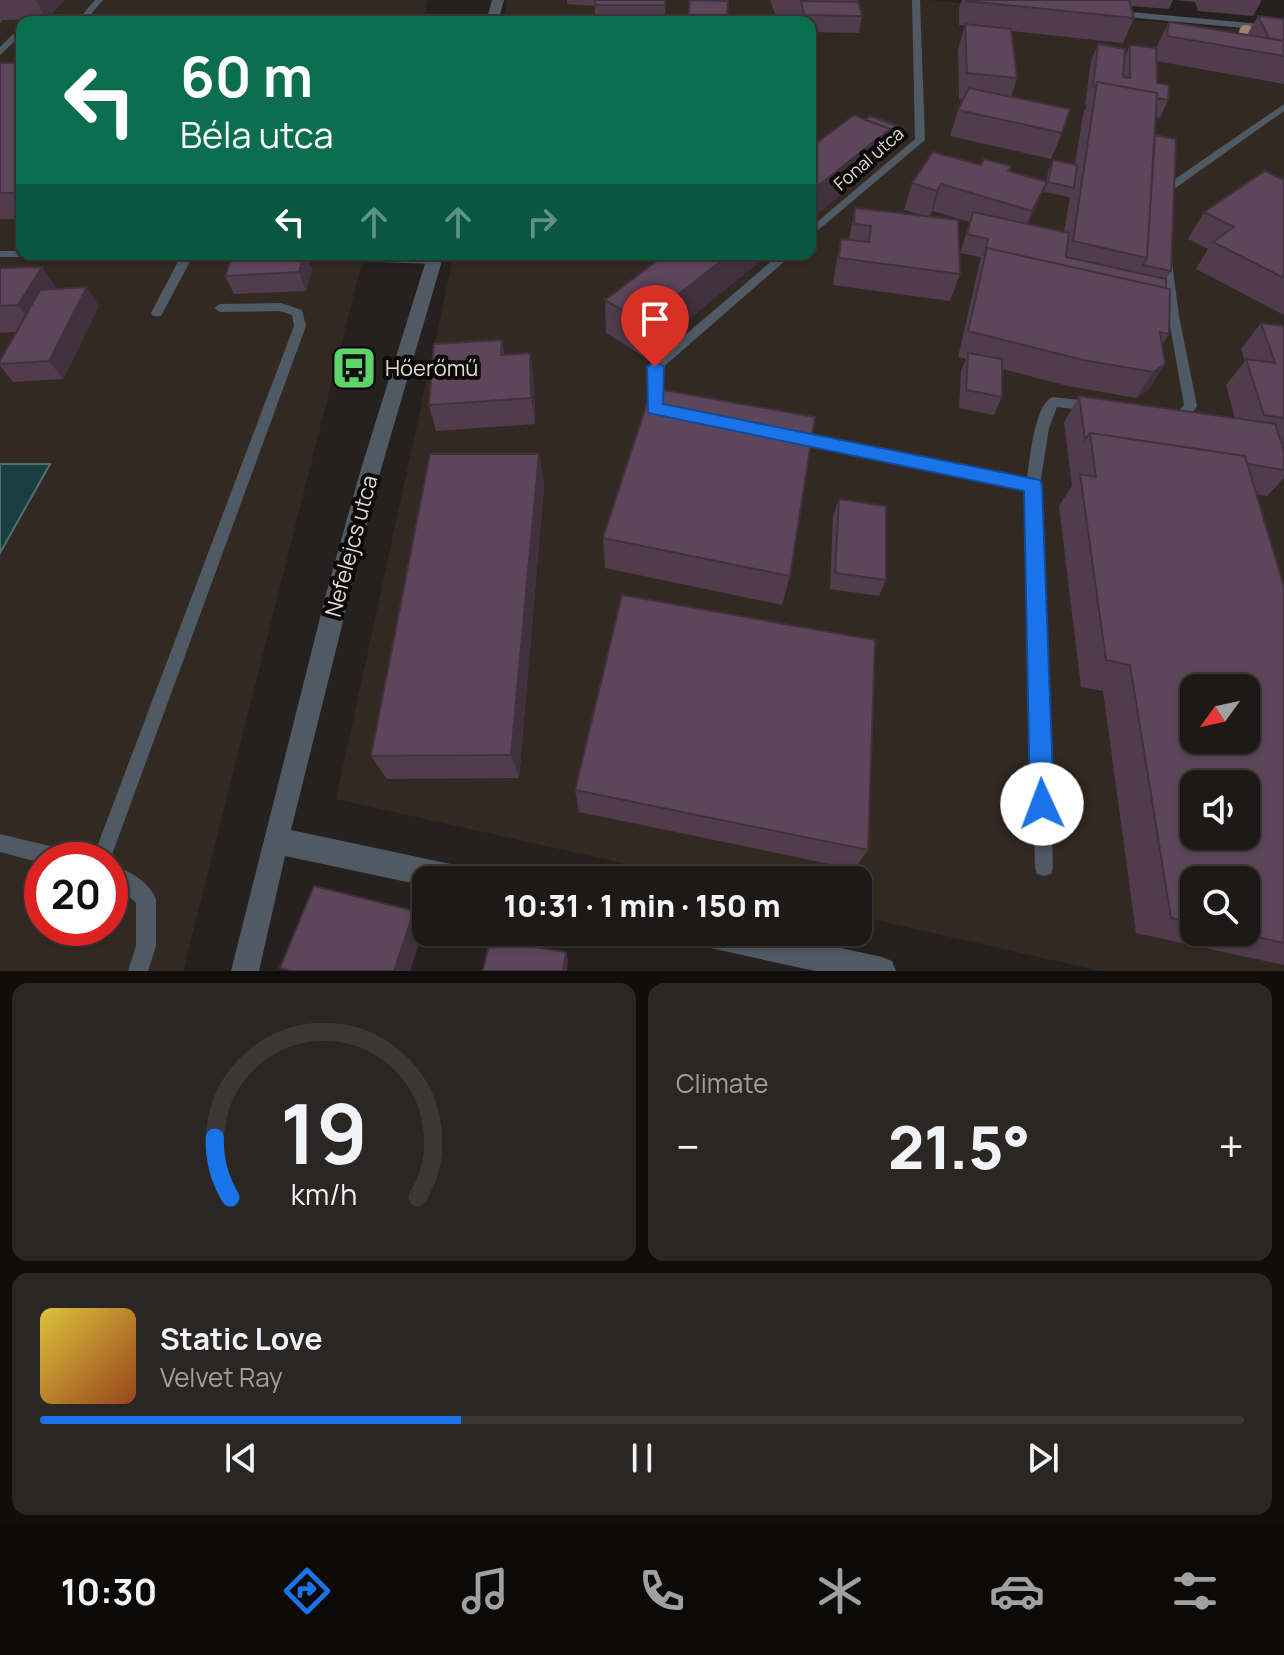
<!DOCTYPE html>
<meta charset="utf-8">
<style>
:root{--surface:#1c1916;--page:#292623;--text:#f1f3f6;--muted:#a0a0a1;--line:#3a3835;--accent:#1a73e8}
body{margin:0;font-family:Manrope,sans-serif;background:var(--page);color:var(--text);height:100vh;display:flex;flex-direction:column;font-size:30px;white-space:nowrap}
*{box-sizing:border-box;margin:0}
p{font-size:26px;color:var(--muted)}
.icon{flex:none;width:44px;height:44px;fill:none;stroke:currentColor;stroke-width:2;stroke-linecap:round;stroke-linejoin:round}
.map{position:relative;height:971px;overflow:hidden}
.sheet{display:flex;flex-direction:column;gap:12px;padding:12px;background:#0f0e0c;flex:1}
.sheet>*{flex:none}
.banner{position:absolute;left:16px;top:16px;width:800px;height:244px;border-radius:16px;box-shadow:0 2px 6px #0004,0 0 0 2px var(--line);background:#0b6e4f;color:#fff;overflow:hidden}
.needle{width:52px;rotate:237deg}
.fabs{position:absolute;left:1180px;top:674px;display:grid;gap:16px}
.fabs a{display:grid;place-items:center;width:80px;height:80px;border-radius:16px;background:var(--surface);box-shadow:0 2px 6px #0004,0 0 0 2px var(--line);font-size:40px}
.speed{position:absolute;left:24px;top:842px;display:flex;gap:16px;font-size:40px;font-weight:700;text-align:center}
.speed>*{display:grid;place-content:center;width:104px;height:104px;border-radius:50%;background:var(--surface);box-shadow:0 2px 6px #0004,0 0 0 2px var(--line);line-height:1}
.speed .limit{border:12px solid #d22;background:#fff;color:#111}
.pin{position:absolute;display:grid;place-items:center;width:68px;height:68px;color:#fff;margin:-82px -34px;border-radius:50% 50% 50% 0;rotate:-45deg;box-shadow:0 0 8px #0007}
.pin .icon{rotate:45deg}
.me{position:absolute;width:88px;margin:-44px;rotate:358deg;stroke-linejoin:round;filter:drop-shadow(0 0 6px #0008)}
.turn{display:flex;align-items:center;gap:28px;height:168px;padding:0 32px;font-size:36px}
.turn .icon{width:104px;height:104px;stroke-width:2.5}
.turn b{display:block;font-size:56px;line-height:68px}
.lanes{display:flex;align-items:center;height:76px;padding:0 32px;background:#0003;justify-content:center;gap:40px;direction:ltr}
.lanes .off{opacity:.35}
.big{font-size:60px;font-weight:800;line-height:1.1}
.sheet .widget{flex:1;display:flex;flex-direction:column;justify-content:center;gap:12px;min-width:0;padding:0 28px;border-radius:16px;background:var(--page)}
.sheet .dial{align-items:center;gap:0}
.dial svg{height:208px;overflow:visible;fill:none;stroke:var(--line);stroke-width:7;stroke-linecap:round;text-anchor:middle}
.dial text{fill:var(--text);stroke:none}
.song{display:flex;align-items:center;gap:24px}
.cover{width:96px;height:96px;border-radius:12px;background:linear-gradient(135deg,hsl(50 70% 55%),hsl(20 70% 35%))}
.played{height:8px;border-radius:4px;background:linear-gradient(90deg,var(--accent) 35%,var(--line) 35%)}
.keys{display:flex;justify-content:space-around;direction:ltr}
.heat{display:flex;justify-content:space-between;align-items:center;font-size:44px;direction:ltr}
.sheet .tiles{flex:1;display:grid;gap:12px;grid-template-columns:1fr 1fr}
.widget:last-child{grid-column:span 2}
.trip{position:absolute;left:412px;top:866px;width:460px;height:80px;border-radius:16px;background:var(--surface);box-shadow:0 2px 6px #0004,0 0 0 2px var(--line);font-weight:800;line-height:80px;text-align:center}
.tab-bar{display:flex;height:128px;justify-content:space-around;align-items:center;background:#0b0a09;color:var(--muted)}
.tab-bar .icon{width:56px;height:56px}
.tab-bar .selected{color:var(--accent)}
.tab-bar b{font-size:36px;color:var(--text)}
.map>svg:first-child{display:block}
.built{fill:#332923;fill-rule:evenodd}
.water{fill:#173f3f;stroke:#536e6e;stroke-width:2}
.lines{fill:none;stroke-linecap:round;stroke-linejoin:round}
.lane{fill:#505a64;fill-rule:evenodd}
.street{fill:#505a64;fill-rule:evenodd}
.tree{fill:#9c8373}
.wall{fill:#503c4d;fill-rule:evenodd}
.shaded-wall{fill:#41313f}
.building{fill:#5d465a;stroke:#41313f;stroke-width:2;fill-rule:evenodd}
.route{fill:#1a73e8;stroke:#114b97;stroke-width:2}
.labels{text-anchor:middle;stroke-width:8;stroke-linejoin:round;paint-order:stroke}
.far-street-label{font-size:18px;fill:#dfdcda;stroke:#0d0b0a}
.poi-label{font-size:22px;fill:#dfdcda;stroke:#0d0b0a;text-anchor:start}
.street-label{font-size:22px;fill:#dfdcda;stroke:#0d0b0a}
</style>
<div class="map">
<svg width="1284" height="971" viewBox="0 0 1284 971">
<rect width="100%" height="100%" fill="#26211e"/>
<path class="built" d="M0,0H428L422,22H22V254H364L183,971H0ZM42,860H110V928H42Z
M508,0H928L1284,34V971H1101L858,916V880H697L336,799L454,254H810V22H503ZM1194,688H1246V740H1194ZM1194,784H1246V836H1194ZM1194,880H1246V932H1194Z"/>
<path class="water" d="M0,464H50L0,553Z"/>
<g class="lines">
<path class="lane" d="M95,0H103L84,22H76Z
M912,0H920L925,140L810,237V228L915,139Z
M13,34L20,36L0,55V47Z
M1284,104V111L1174,189L1172,203H1164L1165,186Z
M0,251H22V254H28L22,257H0Z
M182,254H194L161,316H153L151,313Z
M237,254H337L435,258L441,261L435,264L243,257Z
M780,254H793L661,369L660,405L654,410L649,408L648,405L651,364Z
M1166,259L1172,262L1179,316L1197,406C1189,418 1177,424 1162,420L1160,417L1162,414L1178,411L1184,405L1162,280L1160,262Z
M281,303L302,310L306,326L110,860H92L294,326L292,315L280,311L220,312L214,308L220,304Z
M1052,397L1091,401L1097,406L1091,411L1057,407L1049,428L1040,485L1053,867L1051,874L1044,876L1037,874L1035,867L1026,489L792,443L785,438L792,433L1027,478C1030,458 1034,407 1052,397Z
M0,834L70,851L77,853L79,860H42V863L0,852Z
M110,863C128,871 148,880 156,899V946L148,971H128L136,946V903L123,890L110,883Z"/>
<path class="street" d="M492,0H504L498,22H486Z
M1109,10L1284,26V32L1105,15L1103,13Z
M428,254H444L381,469L291,830L460,866L470,870L474,880H426V886L285,856L259,971H231L326,594L361,469Z
M687,932H767L882,957L892,961L896,971H815L701,946L691,942Z"/>
</g>
<circle class="tree" cx="1246" cy="32" r="7"/>
<path class="wall" d="M0,0H65L46,19L3,20L0,23Z
M567,0H665V22H595V6L567,4Z
M770,0H858L862,16L859,33L810,32V22H800L799,15L776,16Z
M962,0H1262L1253,16L1198,11L1195,2L1173,0L1169,9L1131,6L1134,18L1123,43L1012,31L1017,78L1011,97L1062,133L1051,159L950,136L958,110L964,99H959L958,49L965,25H959V8Z
M1258,16L1284,19V84L1156,61L1157,83L1168,100L1160,118L1156,117L1155,135L1171,271L1166,279L1169,334L1162,345L1165,364L1148,390L1136,398L1068,386L1002,369V397L994,415L959,408L961,371L966,359L958,357L981,257L960,253L970,222L933,211L929,217L960,274L950,301L833,285L836,265L841,239L849,240L855,208L926,216L904,210L912,183L981,165L1011,166L1009,171L1046,181L1049,169L1053,160L1075,164L1083,114L1087,105H1085L1091,61L1098,44L1125,57L1130,45L1156,56L1157,46L1169,22L1249,35L1248,33ZM1046,184L1044,192L1070,197L1064,232L1028,224Z
M0,63H22V219H0Z
M1284,180V315L1196,269L1208,249L1188,239L1204,212Z
M267,254H306L312,269L306,291L234,294L225,276Z
M666,254H769L643,356L606,333L605,300Z
M0,266L1,268L99,306L63,379L13,382L0,366V361L16,332L0,333Z
M1261,323L1284,326V447H1283L1284,451V478L1267,496L1256,494L1284,587V965L1136,933L1103,691L1081,687L1059,506L1072,486L1064,422L1079,396L1235,419L1226,385L1245,361L1241,349ZM1194,880L1246,932H1194Z
M502,340L504,355L530,353L534,380L535,424L436,431L429,405Z
M539,454L544,486L519,778L387,779L371,756Z
M839,499L886,580L879,596L830,589L833,516Z
M603,538L790,576L782,605L605,568Z
M575,790L868,850L854,869L579,812Z"/>
<path class="shaded-wall" d="M36,0H65L46,19Z
M899,127L894,145L882,162L810,220V192L890,129Z
M1047,182L1036,208L1021,237L1032,211Z
M941,184L933,211L929,217L937,191Z
M304,254H306L312,269L306,291L299,272Z
M730,254H769L643,356V322Z
M42,267L60,293L38,332L18,305Z
M87,287L99,306L63,379L49,361Z
M530,353L534,380L535,424L531,398Z
M1165,364L1148,390L1136,398L1153,372Z
M539,454L544,486L519,778L511,755Z
M414,911L426,923L410,971H394Z
M566,952L568,960L567,971H563Z"/>
<path class="building" d="M595,0H665V5H595Z
M690,0L728,1L727,22H688Z
M966,0H1129L1134,18L966,1Z
M801,1L858,2L862,16L804,15Z
M1258,16L1284,19V41L1269,38Z
M1169,22L1284,41V56L1167,36Z
M965,24L1011,29L1017,78L967,73Z
M1098,44L1125,49L1123,77L1130,78V45L1156,48L1157,83L1169,85L1168,100L1157,98V93L1097,82L1095,87H1093Z
M0,63H22V193H0Z
M1097,82L1157,93L1147,258L1073,241Z
M969,88L1070,109L1062,133L958,110Z
M854,115L890,129L810,192V148Z
M870,116L899,127L886,144L890,129L865,120Z
M876,118L901,127L897,136L899,127Z
M1155,135L1176,139L1171,271L1143,265L1147,258Z
M933,152L981,165L984,159L1011,166L1008,171L1047,182L1032,211L941,184L937,191L912,183Z
M1053,160L1077,165L1074,188L1048,182Z
M1265,171L1284,180V278L1213,242L1234,227L1204,212Z
M855,208L958,220L960,274L839,258L841,239L869,242L871,226L854,224Z
M973,212L1069,233L1066,257L1166,279V288L987,248L984,256L988,239L967,234Z
M987,248L1170,289L1169,334L1160,332L1165,364L1153,372L1083,360L968,331Z
M267,254H304L299,272L225,276L232,257Z
M666,254H730L643,322L605,300Z
M42,267L18,305L0,306V268Z
M87,287L49,361L0,364V361L40,290Z
M1261,323L1284,326V418L1264,415L1246,359L1275,363Z
M502,340L501,355L530,353L531,398L429,405L434,344Z
M968,353L1002,359V397L966,390Z
M652,388L815,417L790,576L603,538Z
M1079,396L1275,424L1284,451V470L1247,464L1245,456L1090,433L1085,440Z
M1090,433L1245,456L1284,587V943L1235,932H1246V880H1194V923L1171,918L1130,665L1106,660L1080,474L1096,477ZM1194,688H1246V740H1194ZM1194,784H1246V836H1194Z
M430,454H539L511,755L371,756Z
M839,499L886,506V580L835,573Z
M622,595L875,640L868,850L575,790Z
M314,886L414,911L394,971H292L280,968Z
M490,940L566,952L563,971H483Z"/>
<path class="route" d="M655,361L664,367L663,404L1040,480L1042,485L1054,804L1050,812L1042,815L1033,812L1030,804L1024,491L648,413L647,367Z"/>
<defs>
<g id="bus-square" transform="scale(2.3)"><rect x="-9" y="-9" width="18" height="18" rx="4" fill="#5ed56c" stroke="#0d0b0a"/><path d="M-5-6H5V4H4V6H2V4H-2V6H-4V4H-5ZM-3.5-4V0h7V-4ZM-3.5 1.2v1.5H-2V1.2ZM2 1.2v1.5H3.5V1.2Z" fill="#111"/></g>
</defs>
<g fill-rule="evenodd">
<use href="#bus-square" x="354" y="368"/>
</g>
<g class="labels">
<g class="far-street-label">
<text transform="translate(869 159) rotate(-41)" y="6">Fonal utca</text>
</g>
<g class="poi-label">
<text x="385" y="376">Hőerőmű</text>
</g>
<g class="street-label">
<text transform="translate(351 546) rotate(-75)" y="8">Nefelejcs utca</text>
</g>
</g>
</svg>
<div class="fabs">
<a><svg class="needle" viewBox="-14 -14 28 28"><path d="M0-13l5 13h-10z" fill="#e53935"/><path d="M0 13l5-13h-10z" fill="#a0a0a1"/></svg></a>
<a><svg class="icon" aria-label="sound" viewBox="0 0 24 24"><path d="M4 9h4l5-4v14l-5-4H4zM17 9q2 3 0 6"/></svg></a>
<a><svg class="icon" aria-label="search" viewBox="0 0 24 24"><circle cx="10" cy="10" r="6"/><path d="M15 15l6 6"/></svg></a>
</div>
<div class="speed"><div class="limit">20</div></div>
<div class="pin" style="left:655px;top:367px;background:#d93025"><svg class="icon" aria-label="arrive" viewBox="0 0 24 24"><path d="M6 21V4h12l-3 4 3 4H6"/></svg></div>
<svg class="me" style="left:1042px;top:804px" viewBox="-20 -20 40 40"><circle r="19" fill="#fff"/><path d="M0-13L10 11 0 6-10 11z" fill="#1a73e8"/></svg>
<div class="trip">10:31 · 1 min · 150 m</div>
<div class="banner">
<div class="turn"><svg class="icon" aria-label="left" viewBox="0 0 24 24"><path d="M17 20v-9H6M10 6l-5 5 5 5"/></svg><div><b>60 m</b>Béla utca</div></div>
<div class="lanes"><svg class="icon" aria-label="left" viewBox="0 0 24 24"><path d="M17 20v-9H6M10 6l-5 5 5 5"/></svg><svg class="icon off" aria-label="ahead" viewBox="0 0 24 24"><path d="M12 20V5M6 11l6-6 6 6"/></svg><svg class="icon off" aria-label="ahead" viewBox="0 0 24 24"><path d="M12 20V5M6 11l6-6 6 6"/></svg><svg class="icon off" aria-label="right" viewBox="0 0 24 24"><path d="M7 20v-9h11M14 6l5 5-5 5"/></svg></div>
</div>
</div>
<section class="sheet">
<div class="tiles">
<div class="widget dial"><svg viewBox="0 0 100 80">
<path d="M14 69A42 42 0 1 1 86 69"/>
<path d="M14 69A42 42 0 0 1 8 46" stroke="#1a73e8"/>
<text x="50" y="56" font-size="32" font-weight="700">19</text>
<text x="50" y="72" font-size="11">km/h</text>
</svg></div>
<div class="widget"><p>Climate</p>
<div class="heat"><a>−</a><b class="big">21.5°</b><a>+</a></div>
</div>
<div class="widget">
<div class="song"><i class="cover"></i><div><b>Static Love</b><p>Velvet Ray</p></div></div>
<div class="played"></div>
<div class="keys"><svg class="icon" aria-label="previous" viewBox="0 0 24 24"><path d="M18 5L8 12l10 7zM5 5v14"/></svg><svg class="icon" aria-label="pause" viewBox="0 0 24 24"><path d="M8 5v14M16 5v14"/></svg><svg class="icon" aria-label="next" viewBox="0 0 24 24"><path d="M6 5l10 7-10 7zM19 5v14"/></svg></div>
</div>
</div>
</section>
<nav class="tab-bar">
<b>10:30</b>
<svg class="icon selected" aria-label="directions" viewBox="0 0 24 24"><path d="M12 3l9 9-9 9-9-9zM9 14v-3h6M13 9l2 2-2 2"/></svg>
<svg class="icon" aria-label="music" viewBox="0 0 24 24"><path d="M9 18V5l10-2v13"/><circle cx="6" cy="18" r="3"/><circle cx="16" cy="16" r="3"/></svg>
<svg class="icon" aria-label="phone" viewBox="0 0 24 24"><path d="M5 4h4l2 5-3 2q2 4 5 5l2-3 5 2v4C11 20 4 13 5 4z"/></svg>
<svg class="icon" aria-label="climate" viewBox="0 0 24 24"><path d="M12 3v18M4 7l16 10M4 17L20 7"/></svg>
<svg class="icon" aria-label="car" viewBox="0 0 24 24"><path d="M5 17H2v-5l4-1 3-4h7l3 4 3 1v5h-3M9 17h6M6 11h13"/><circle cx="7" cy="17" r="2"/><circle cx="17" cy="17" r="2"/></svg>
<svg class="icon" aria-label="filters" viewBox="0 0 24 24"><path d="M4 7h16M4 17h16"/><circle cx="9" cy="7" r="2"/><circle cx="15" cy="17" r="2"/></svg>
</nav>
